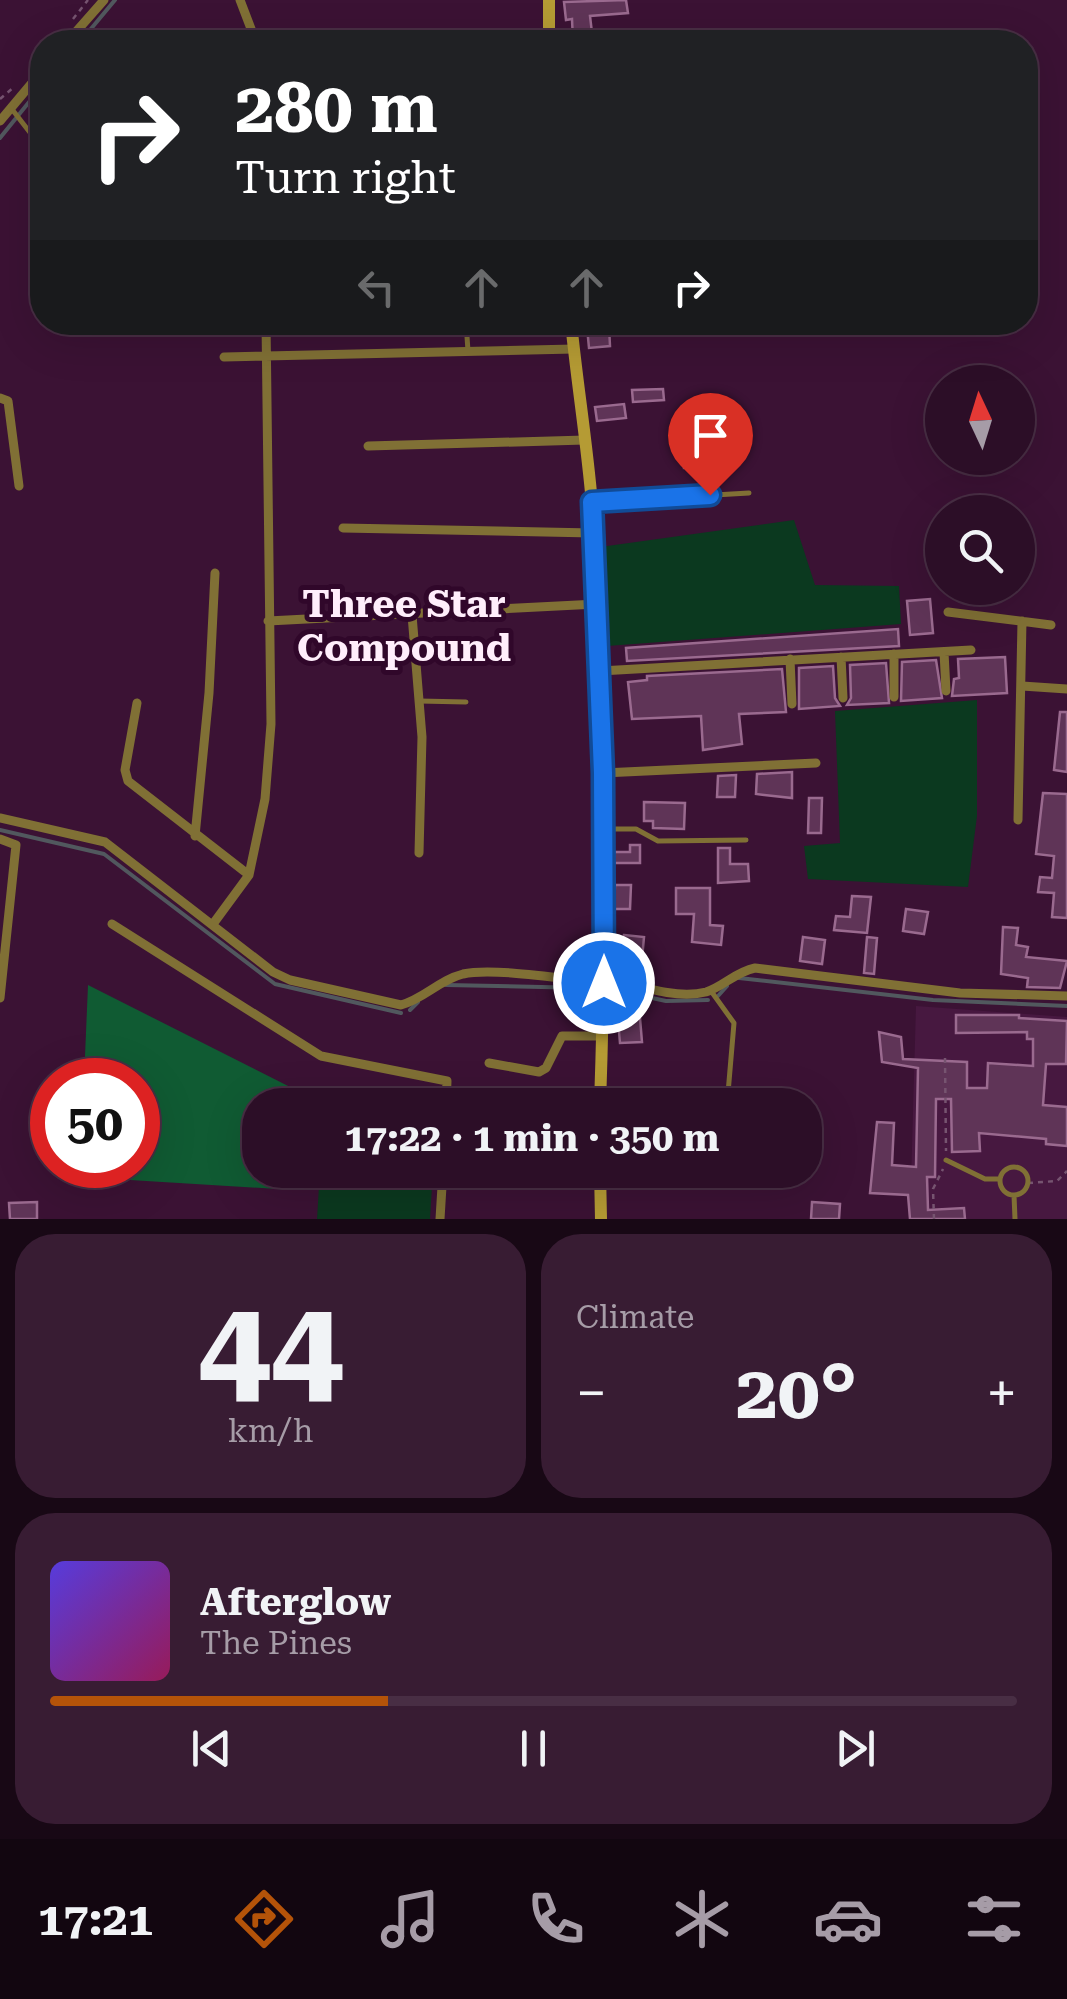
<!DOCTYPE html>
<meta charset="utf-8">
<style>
:root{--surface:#2c0e27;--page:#381c33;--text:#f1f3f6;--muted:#a69ca7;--line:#482e44;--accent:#b45309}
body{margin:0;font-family:"Roboto Serif",serif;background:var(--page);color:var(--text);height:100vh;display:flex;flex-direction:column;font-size:38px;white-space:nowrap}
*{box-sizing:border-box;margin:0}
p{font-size:32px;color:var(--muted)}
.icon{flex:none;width:55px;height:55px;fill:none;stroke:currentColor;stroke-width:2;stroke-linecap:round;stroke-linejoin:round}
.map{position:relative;height:1219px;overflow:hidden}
.panel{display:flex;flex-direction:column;gap:15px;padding:15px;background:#180815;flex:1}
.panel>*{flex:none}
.banner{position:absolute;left:30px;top:30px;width:1008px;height:305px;border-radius:40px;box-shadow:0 10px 40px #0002,0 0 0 2px var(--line);background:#202124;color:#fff;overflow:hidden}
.needle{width:65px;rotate:356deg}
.fabs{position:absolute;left:925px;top:365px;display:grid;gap:20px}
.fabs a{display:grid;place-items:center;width:110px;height:110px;border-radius:50%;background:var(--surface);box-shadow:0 10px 40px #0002,0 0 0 2px var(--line);font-size:50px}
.speed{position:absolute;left:30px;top:1058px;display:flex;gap:20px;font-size:50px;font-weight:700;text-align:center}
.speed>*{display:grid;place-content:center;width:130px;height:130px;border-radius:50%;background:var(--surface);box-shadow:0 10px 40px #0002,0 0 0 2px var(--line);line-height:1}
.speed .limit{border:15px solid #d22;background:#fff;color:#111}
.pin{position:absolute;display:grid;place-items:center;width:85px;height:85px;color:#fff;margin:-102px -42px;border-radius:50% 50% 50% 0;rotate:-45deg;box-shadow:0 0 10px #0007}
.pin .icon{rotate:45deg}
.me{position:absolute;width:110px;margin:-55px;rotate:0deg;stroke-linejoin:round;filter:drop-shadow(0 0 8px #0008)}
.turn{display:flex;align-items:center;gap:35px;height:210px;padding:0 40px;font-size:45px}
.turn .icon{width:130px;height:130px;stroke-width:2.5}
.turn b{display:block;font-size:70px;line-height:85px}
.lanes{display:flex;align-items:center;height:95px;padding:0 40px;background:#0003;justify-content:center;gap:50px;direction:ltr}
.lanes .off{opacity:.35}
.big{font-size:75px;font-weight:700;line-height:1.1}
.panel .widget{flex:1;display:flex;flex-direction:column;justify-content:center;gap:15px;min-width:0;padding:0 35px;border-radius:40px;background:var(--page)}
.panel .dial{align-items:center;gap:0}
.dial b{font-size:130px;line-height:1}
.song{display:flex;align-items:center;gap:30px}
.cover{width:120px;height:120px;border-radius:15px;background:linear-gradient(135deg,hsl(250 70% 55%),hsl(330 70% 35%))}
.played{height:10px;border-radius:5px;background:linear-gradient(90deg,var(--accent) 35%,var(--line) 35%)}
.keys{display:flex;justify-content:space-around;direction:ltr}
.heat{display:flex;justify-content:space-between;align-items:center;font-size:55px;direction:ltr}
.panel .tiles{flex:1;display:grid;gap:15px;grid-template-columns:1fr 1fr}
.widget:last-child{grid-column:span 2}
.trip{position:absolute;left:242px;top:1088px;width:580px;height:100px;border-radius:40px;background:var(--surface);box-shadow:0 10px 40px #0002,0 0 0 2px var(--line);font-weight:700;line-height:100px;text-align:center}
.tabs{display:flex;height:160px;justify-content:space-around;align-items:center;background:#120610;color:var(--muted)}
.tabs .icon{width:70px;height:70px}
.tabs .on{color:var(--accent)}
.tabs b{font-size:45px;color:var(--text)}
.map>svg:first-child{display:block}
.built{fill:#471840}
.green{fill:#0b391f}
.forest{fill:#105b33}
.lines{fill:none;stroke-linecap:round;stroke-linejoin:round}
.stream{stroke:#51585e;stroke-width:4}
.building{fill:#5f3457;stroke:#9a6a8f;stroke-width:2.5}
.path{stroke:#765470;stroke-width:2.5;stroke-dasharray:5 5;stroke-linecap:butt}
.service{stroke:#807035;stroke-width:5}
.minor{stroke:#807035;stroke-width:9}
.secondary{stroke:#b59b34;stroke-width:12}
.route-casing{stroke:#114b97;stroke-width:25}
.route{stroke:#1a73e8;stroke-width:18}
.labels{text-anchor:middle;stroke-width:10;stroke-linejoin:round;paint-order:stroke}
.neighbourhood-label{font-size:38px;font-weight:bold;fill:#ffeefb;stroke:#30072a}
</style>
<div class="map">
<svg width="1067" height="1219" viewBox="0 0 1067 1219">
<rect width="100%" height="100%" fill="#3b1234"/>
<path class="built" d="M916,1006L1067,1017V1219H910Z"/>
<path class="green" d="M794,520L815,585L899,586L901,624L607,646L600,547Z
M977,700V816L968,887L808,879L804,846L840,843L835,711Z
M320,1170H433L430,1219H317Z"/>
<path class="forest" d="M88,985L300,1092L299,1105H260V1170H294L293,1190L81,1177V1165H138V1080H84Z"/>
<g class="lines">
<path class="stream" d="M80,42L115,0
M0,138L42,86
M0,830L104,854L275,984L401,1013
M739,978L933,1000L1067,1006
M446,985L586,988
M610,989L666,1001L708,1000
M718,996L727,986
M410,1010L418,1002"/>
</g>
<path class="building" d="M626,0L628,13L590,16L592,33L615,32L616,42H573L572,19L566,20L564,2Z
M609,325L610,346L589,348L587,327Z
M663,389L664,400L633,402L632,390Z
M624,404L626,418L597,421L595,407Z
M721,444L723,465L684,468L683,447Z
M930,599L933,633L910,635L907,601Z
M898,629L899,646L627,661L626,648Z
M1005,657L1007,693L952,696L954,679L959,678L958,659Z
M936,660L942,698L901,701L902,662Z
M886,663L889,703L847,705L851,698L850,665Z
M833,666L835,698L840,706L799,709V668Z
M782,669L786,712L739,714L742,744L703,750L701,716L632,719L628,682L647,680V676Z
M1060,712H1067V772L1054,770Z
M792,772V798L756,794L757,774Z
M736,775L735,797H717L718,776Z
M1043,793L1067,794V918L1052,917L1054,893L1038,892L1040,877L1052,878L1054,856L1036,854Z
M809,798H822L821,833H808Z
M644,802L685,803L684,829L653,828V821H644Z
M630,845H640V863H614V852H630Z
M718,848H730V864H748L749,881L718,883Z
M615,885H631L630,909H614Z
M676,888H710V925L723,926L721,945L692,942L694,914H676Z
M852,896L871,897L867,933L834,930L836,916L850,917Z
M906,909L928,912L924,934L903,931Z
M1003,927L1018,928L1016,945L1028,947L1026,957L1067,961L1060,988L1027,987L1028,978L1001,974Z
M624,935L644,937L641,970L621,969Z
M803,937L825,940L822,964L800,961Z
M867,937L877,938L874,974L864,973Z
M956,1015H1019V1018L1067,1021L1066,1064H1046L1043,1105L1067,1107V1146L1046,1144V1139L979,1133L980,1151L952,1152L951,1099H936L935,1177H927L928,1210L964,1208L965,1219H910L908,1195L870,1193L877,1122L894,1123L892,1165L916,1167L918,1068L882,1062L879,1032L901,1037L903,1059L967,1062V1088H987L988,1063L1033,1066V1039H1027V1032L956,1033Z
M640,1018L642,1042L620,1043L618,1020Z
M625,1089L652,1090L651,1105H625Z
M689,1170H724L722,1188L688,1186Z
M37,1202V1219H10L9,1203Z
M812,1202L840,1204L839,1219H811Z"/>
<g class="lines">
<path class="path" d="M73,19L88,0
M36,62L42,54
M0,99L14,87
M945,1058L946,1151
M1028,1183L1057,1181L1067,1171
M934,1219L933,1189L943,1169"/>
<path class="service" d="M11,108L42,148
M466,322L468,351
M594,502L749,493
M419,701L466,702
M606,829H636L658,841L746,840
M711,991L734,1023L727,1105
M946,1160L985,1179H999
M1000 1181a14 14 0 1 1 28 0a14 14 0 1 1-28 0Z
M1014,1195L1015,1219"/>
<path class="minor" d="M240,0L256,42
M67,42L104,0
M0,121L42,71
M224,357L574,349
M0,398L8,401L19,486
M368,446L585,440
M343,528L593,533
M948,612L1051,625
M412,615L422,737L419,853
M268,621L597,604
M944,652L946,691
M841,657L843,698
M790,659L792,704
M600,671L971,650
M1022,686L1067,689
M894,697V654
M137,703L125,770L128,781L249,875
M603,773L816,763
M0,818L105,842L273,972L290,980L401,1005C424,999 439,980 463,974C494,967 569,980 604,983
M1018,820L1022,621
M195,836L209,693L215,573
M0,839L16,845L0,998
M112,924L321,1056L447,1081L446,1105
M213,924L249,875L265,799L271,724L266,322
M604,977C635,984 674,1000 706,992C723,987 735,972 755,968L960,993L1067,996
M489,1063L539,1072L546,1068L562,1036H603
M440,1219L443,1170"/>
<path class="secondary" d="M549,0V42
M571,322C577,383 587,443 592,504C605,704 607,905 600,1105
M600,1170L601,1219"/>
</g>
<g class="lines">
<g class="route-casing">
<path id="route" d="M604,983L603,773L592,502L710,495"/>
</g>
<use href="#route" class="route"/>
</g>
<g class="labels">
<g class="neighbourhood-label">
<text x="404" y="617">Three Star<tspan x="404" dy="44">Compound</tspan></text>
</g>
</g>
</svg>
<div class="fabs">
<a><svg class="needle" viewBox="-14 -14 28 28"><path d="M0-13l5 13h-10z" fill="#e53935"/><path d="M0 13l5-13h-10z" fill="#a69ca7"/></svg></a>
<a><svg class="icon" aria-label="search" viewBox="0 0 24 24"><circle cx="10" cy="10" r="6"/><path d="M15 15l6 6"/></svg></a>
</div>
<div class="speed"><div class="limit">50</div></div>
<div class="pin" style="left:710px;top:495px;background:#d93025"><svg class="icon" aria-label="arrive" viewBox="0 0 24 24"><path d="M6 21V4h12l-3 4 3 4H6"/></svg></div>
<svg class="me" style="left:604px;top:983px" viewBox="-20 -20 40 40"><circle r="17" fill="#1a73e8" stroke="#fff" stroke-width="3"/><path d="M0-11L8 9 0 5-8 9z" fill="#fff"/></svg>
<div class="trip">17:22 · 1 min · 350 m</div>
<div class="banner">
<div class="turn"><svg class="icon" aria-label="right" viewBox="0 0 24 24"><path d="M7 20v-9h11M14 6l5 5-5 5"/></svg><div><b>280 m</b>Turn right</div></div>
<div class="lanes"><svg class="icon off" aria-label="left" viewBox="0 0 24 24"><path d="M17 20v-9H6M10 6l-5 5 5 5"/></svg><svg class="icon off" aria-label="ahead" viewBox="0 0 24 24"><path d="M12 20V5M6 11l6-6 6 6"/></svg><svg class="icon off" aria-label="ahead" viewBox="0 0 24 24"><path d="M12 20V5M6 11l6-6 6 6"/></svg><svg class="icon" aria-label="right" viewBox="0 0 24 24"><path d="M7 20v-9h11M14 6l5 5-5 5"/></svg></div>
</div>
</div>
<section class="panel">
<div class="tiles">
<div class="widget dial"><b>44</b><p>km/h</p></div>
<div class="widget"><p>Climate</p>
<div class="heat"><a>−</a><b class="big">20°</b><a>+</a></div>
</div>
<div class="widget">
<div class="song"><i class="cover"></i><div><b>Afterglow</b><p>The Pines</p></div></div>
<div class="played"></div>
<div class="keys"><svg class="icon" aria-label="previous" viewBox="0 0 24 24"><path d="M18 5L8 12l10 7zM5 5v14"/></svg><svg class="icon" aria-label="pause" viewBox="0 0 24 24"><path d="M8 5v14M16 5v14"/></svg><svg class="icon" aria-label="next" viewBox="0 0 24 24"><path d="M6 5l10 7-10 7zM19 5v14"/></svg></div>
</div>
</div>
</section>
<nav class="tabs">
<b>17:21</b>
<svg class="icon on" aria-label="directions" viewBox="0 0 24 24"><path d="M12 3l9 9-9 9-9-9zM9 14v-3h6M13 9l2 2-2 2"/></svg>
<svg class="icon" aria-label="music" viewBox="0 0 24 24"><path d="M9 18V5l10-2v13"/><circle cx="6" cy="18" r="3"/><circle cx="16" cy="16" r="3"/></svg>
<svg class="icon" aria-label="phone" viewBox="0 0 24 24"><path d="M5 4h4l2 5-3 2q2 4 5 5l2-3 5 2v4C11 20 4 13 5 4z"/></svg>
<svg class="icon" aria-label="climate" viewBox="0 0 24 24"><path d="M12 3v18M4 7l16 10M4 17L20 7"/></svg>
<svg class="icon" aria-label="car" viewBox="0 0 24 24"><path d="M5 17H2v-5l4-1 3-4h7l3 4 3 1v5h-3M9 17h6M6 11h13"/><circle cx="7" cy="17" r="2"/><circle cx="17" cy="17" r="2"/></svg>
<svg class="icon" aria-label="filters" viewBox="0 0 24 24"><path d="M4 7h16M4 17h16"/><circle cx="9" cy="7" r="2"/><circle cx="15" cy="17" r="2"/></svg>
</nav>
